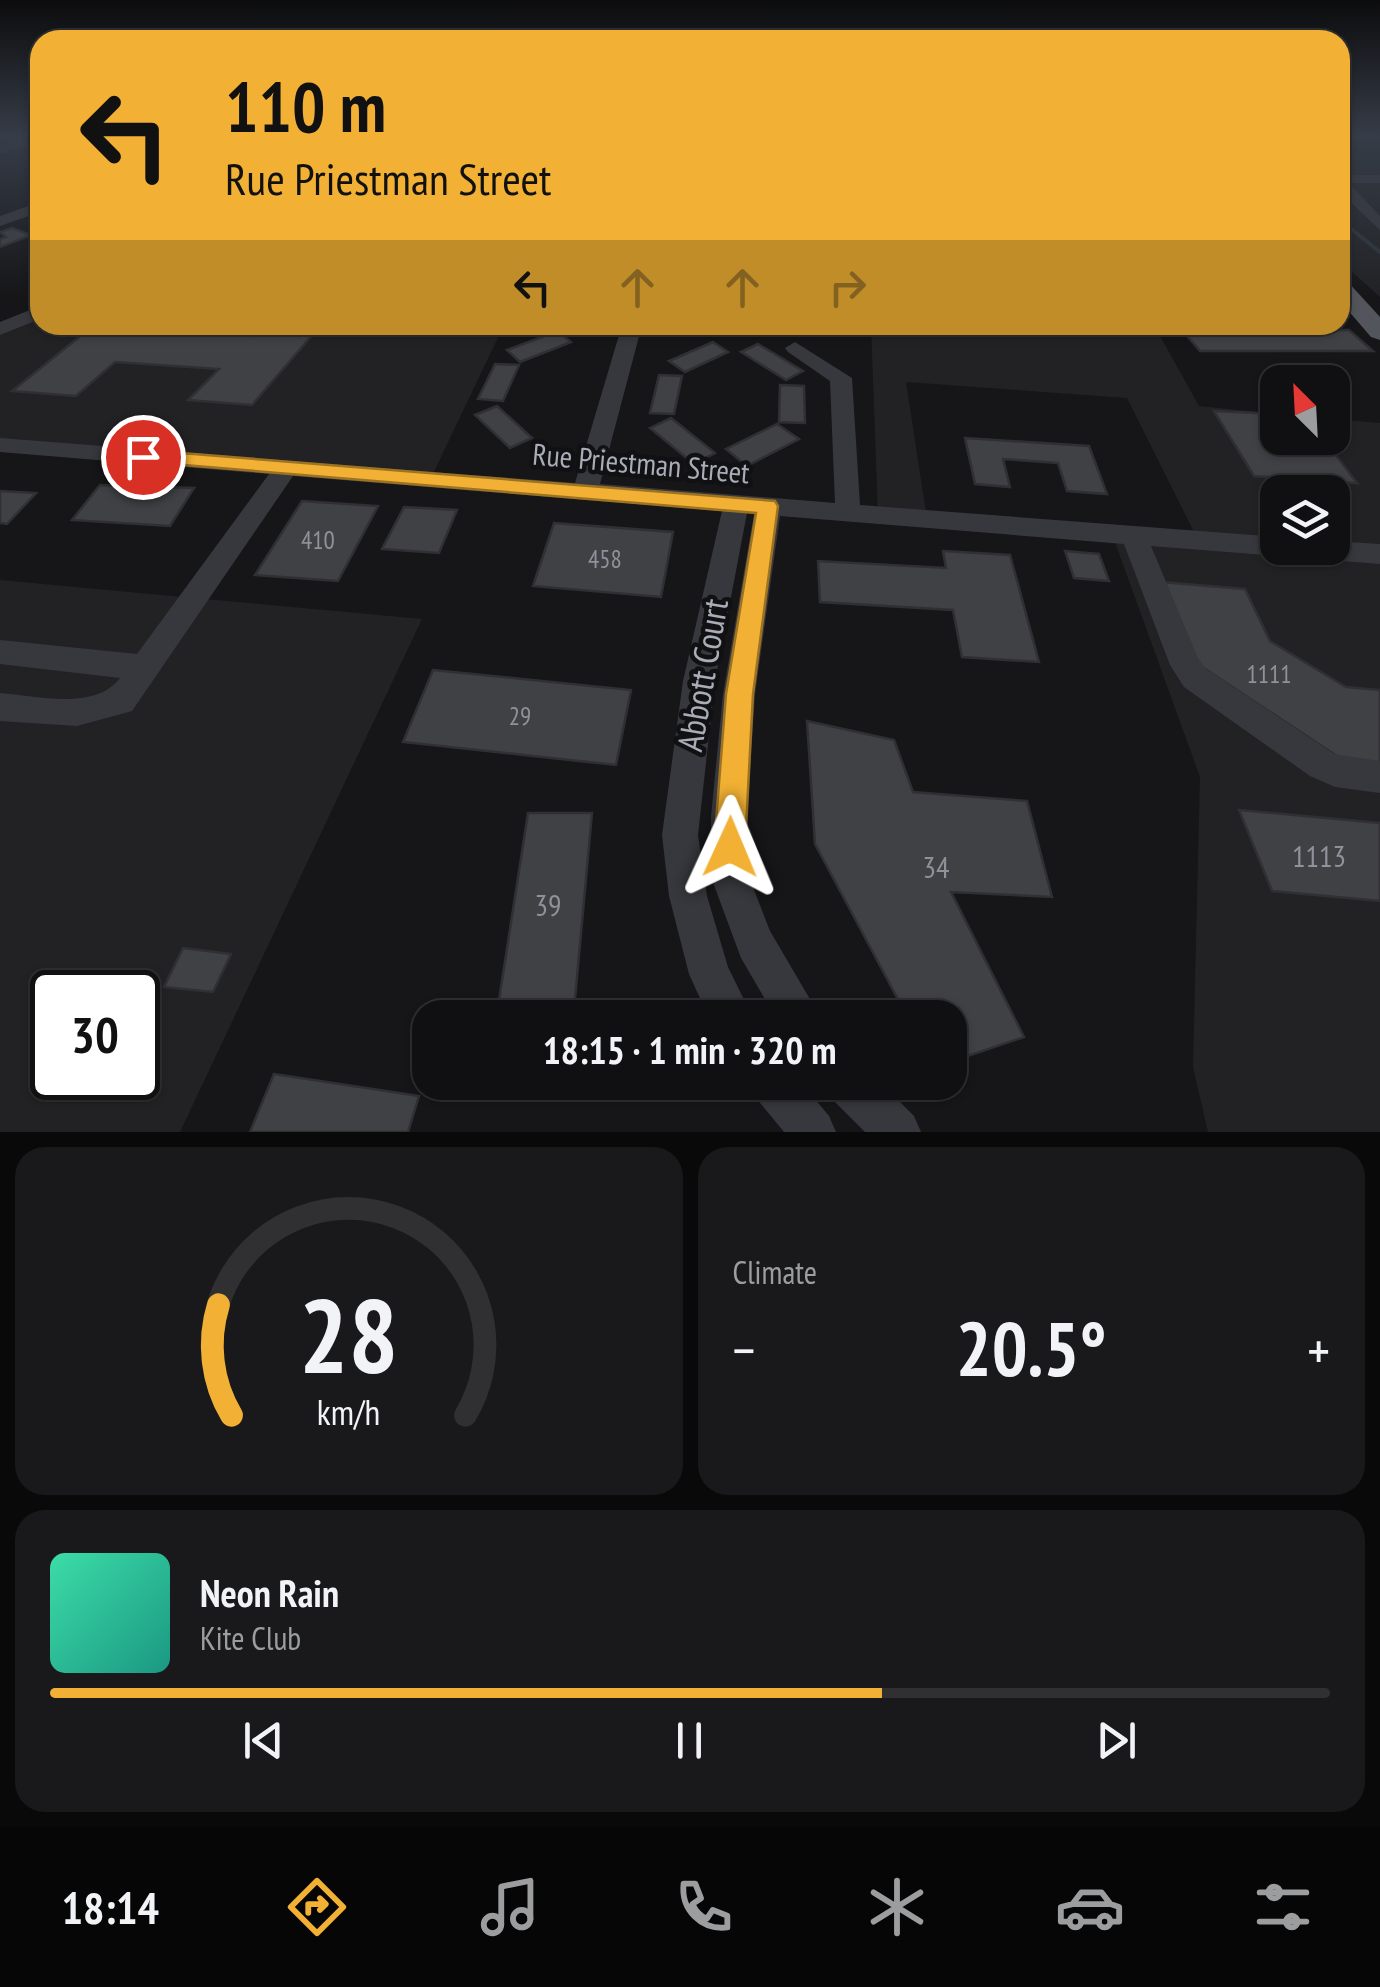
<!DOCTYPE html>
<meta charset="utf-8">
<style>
:root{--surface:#101012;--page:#19191b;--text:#f1f3f6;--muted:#9c9d9f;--line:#303032;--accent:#f2b134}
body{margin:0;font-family:"PT Sans Narrow",sans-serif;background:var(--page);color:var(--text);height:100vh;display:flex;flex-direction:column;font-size:38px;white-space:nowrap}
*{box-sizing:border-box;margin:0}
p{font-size:32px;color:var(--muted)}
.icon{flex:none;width:55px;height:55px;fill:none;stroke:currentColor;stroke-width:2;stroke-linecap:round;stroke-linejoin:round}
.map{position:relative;height:1132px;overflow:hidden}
.details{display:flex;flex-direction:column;gap:15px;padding:15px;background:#09090a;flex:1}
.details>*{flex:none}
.top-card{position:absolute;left:30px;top:30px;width:1320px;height:305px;border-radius:30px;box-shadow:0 2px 8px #0004,0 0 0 2px var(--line);background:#f2b134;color:#111;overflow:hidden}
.needle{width:65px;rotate:336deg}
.fabs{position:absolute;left:1260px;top:365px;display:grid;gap:20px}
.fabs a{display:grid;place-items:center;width:90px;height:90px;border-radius:20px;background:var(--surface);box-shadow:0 2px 8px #0004,0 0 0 2px var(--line);font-size:50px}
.speed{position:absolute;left:30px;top:970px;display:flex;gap:20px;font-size:50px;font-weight:700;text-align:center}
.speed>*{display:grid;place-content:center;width:130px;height:130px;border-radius:50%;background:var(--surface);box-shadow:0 2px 8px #0004,0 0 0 2px var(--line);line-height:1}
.speed .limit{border:5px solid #111;border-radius:15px;background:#fff;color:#111}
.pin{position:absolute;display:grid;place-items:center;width:85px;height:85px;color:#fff;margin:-42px;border:5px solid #fff;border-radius:50%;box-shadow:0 2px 10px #0007}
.me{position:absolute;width:110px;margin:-55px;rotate:1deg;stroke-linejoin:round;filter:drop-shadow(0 0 8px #0008)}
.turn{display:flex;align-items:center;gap:35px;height:210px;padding:0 30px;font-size:45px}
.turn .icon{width:130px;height:130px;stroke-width:2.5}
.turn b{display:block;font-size:70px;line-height:85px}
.lanes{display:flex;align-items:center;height:95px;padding:0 30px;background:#0003;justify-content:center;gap:50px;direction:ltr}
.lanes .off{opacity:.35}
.big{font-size:75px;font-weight:700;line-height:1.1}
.details .card{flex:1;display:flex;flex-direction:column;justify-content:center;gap:15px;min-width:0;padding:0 35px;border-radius:30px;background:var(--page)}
.details .dial{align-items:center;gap:0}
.dial svg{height:260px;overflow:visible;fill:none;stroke:var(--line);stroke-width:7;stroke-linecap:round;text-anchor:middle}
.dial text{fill:var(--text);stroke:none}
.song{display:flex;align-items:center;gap:30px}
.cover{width:120px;height:120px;border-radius:15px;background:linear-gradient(135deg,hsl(160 70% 55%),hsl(170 70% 35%))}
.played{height:10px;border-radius:5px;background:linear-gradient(90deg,var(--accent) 65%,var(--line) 65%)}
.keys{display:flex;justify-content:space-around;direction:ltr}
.heat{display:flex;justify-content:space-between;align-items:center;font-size:55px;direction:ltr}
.details .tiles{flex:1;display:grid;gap:15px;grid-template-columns:1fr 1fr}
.card:last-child{grid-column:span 2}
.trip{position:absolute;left:412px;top:1000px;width:555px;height:100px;border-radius:30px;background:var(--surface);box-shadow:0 2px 8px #0004,0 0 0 2px var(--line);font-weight:700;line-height:100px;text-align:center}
.dock{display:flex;height:160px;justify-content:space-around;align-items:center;background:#060607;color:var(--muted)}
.dock .icon{width:70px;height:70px}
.dock .on{color:var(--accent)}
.dock b{font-size:45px;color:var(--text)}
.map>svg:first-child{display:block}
.built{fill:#222225;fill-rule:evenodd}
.green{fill:#1e261f}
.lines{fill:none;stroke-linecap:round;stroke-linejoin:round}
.stream{stroke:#2c353c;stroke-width:4}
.building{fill:#404145;stroke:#303034;stroke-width:2.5}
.minor{fill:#37383d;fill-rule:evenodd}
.major{fill:#53555c;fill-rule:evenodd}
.route{fill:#f2b134;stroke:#9d7322;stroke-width:2.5}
.labels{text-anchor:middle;stroke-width:9;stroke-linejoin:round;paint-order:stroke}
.number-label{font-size:25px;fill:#8e929b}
.street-label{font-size:30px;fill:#a8adb8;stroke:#111113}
.near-number-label{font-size:30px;fill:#8e929b}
.near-street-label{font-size:35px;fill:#a8adb8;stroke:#111113}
</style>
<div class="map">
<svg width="1380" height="1132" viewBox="0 0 1380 1132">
<rect width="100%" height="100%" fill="#161618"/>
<path class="built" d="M1340,138H1380V297L1340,261Z
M40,312V325H504L430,480L0,445V329Z
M871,325H1154L1199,406L1277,414L1278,438H1332L1333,419L1380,423V1132H1208L1193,1067L1200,777L1112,534L1198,540L1127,398L906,382L927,519L878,515ZM1278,492H1332V548H1278Z
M0,580L422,619L180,1132H0ZM52,992H138V1078H52Z"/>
<path class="green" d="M1340,138H1380V169L1340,168Z"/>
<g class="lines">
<path class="stream" d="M1340,220L1380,252"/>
</g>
<path class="building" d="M12,228L31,235L0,247V239L6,237L0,232Z
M94,325H147L141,330L166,332L173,325H239L229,335L251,336L261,325H321L252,405L188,400L219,369L115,362L76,396L12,391Z
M1182,330H1349L1373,351H1200Z
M558,331L571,342L520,362L507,350Z
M713,342L728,352L685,372L669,361Z
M758,344L803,371L786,380L741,352Z
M495,364L519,365L503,401L478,399Z
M659,375L682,376L674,414L650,413Z
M780,385L804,386L805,423L779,422Z
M497,406L532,438L510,448L475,415Z
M1214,411L1278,414V438H1323L1357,483L1254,476Z
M671,418L715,453L694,464L650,428Z
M777,424L799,439L747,466L726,449Z
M965,438L1089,446L1107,494L1067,491L1058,463L1003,459L1010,487L975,484Z
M100,485L194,488L170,526L72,520Z
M0,491L36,493L7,524L0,523Z
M302,501L378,506L338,581L255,575Z
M404,507L457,510L439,553L382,549Z
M554,523L673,532L661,597L533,586Z
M943,551L1010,555L1039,662L962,657L953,610L820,602L818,561L946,568Z
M1065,551L1099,554L1109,581L1074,578Z
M1161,582L1245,589L1270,641L1346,687L1380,690V767L1349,764L1193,661Z
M433,670L631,690L616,765L403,742Z
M807,721L894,740L913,792L1027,801L1052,897L951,892L1024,1037L950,1062V1018H908L815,844Z
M1239,810L1380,823V901L1272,891Z
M528,813H592L575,999L499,1000Z
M183,948L231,954L213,992L164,987Z
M274,1074L419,1096L408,1132H250Z"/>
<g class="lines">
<path class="minor" d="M22,138L40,141L0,154V145Z
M1340,175H1380V183H1349L1380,216V230L1340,192Z
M40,202V212L0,226V216Z
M40,306V319L0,335V322Z
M622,325H642L600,484L835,503L830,381L788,352L785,348L795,342L852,378L860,505L1278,537V548H1332V541L1380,544V564L1151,546L1198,658L1206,669L1334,754L1380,761V793L1335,787L1310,776L1184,687L1170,665L1124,544L780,516L755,694L747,817L749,877L770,931L821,1018H776L741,958L711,877V817L723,694L754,514L747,513L715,681L698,835L707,896L728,967L753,1018H709L689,974L669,896L662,835L683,681L722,511L293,476L132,711L77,726L0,721V693C37,696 95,711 120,678L0,664V640L137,654L269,474L0,452V438L575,483Z
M750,1082H801L829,1116L836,1132H784L756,1098Z
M825,1082H880L914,1116L921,1132H865L831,1098Z"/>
<path class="major" d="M1340,280L1348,282L1380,317V340L1371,337L1340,301Z"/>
</g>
<linearGradient id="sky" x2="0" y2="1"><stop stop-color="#0c0c0d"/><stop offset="0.46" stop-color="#363c48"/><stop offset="1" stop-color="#363c48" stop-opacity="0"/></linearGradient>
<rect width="1380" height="297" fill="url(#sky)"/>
<path class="route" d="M143,450L775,501L778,506L753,694L745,847L740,858L730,862L719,858L714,847L726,694L756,513L136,461V452Z"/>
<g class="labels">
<g class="number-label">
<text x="318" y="549">410</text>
<text x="605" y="568">458</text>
<text x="1269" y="683">1111</text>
<text x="520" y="725">29</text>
</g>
<g class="street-label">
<text transform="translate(641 464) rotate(5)" y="10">Rue Priestman Street</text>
</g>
<g class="near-number-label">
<text x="1319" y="867">1113</text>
<text x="936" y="878">34</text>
<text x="548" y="916">39</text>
</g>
<g class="near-street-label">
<text transform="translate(703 675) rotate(-80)" y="12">Abbott Court</text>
</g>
</g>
</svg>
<div class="fabs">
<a><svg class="needle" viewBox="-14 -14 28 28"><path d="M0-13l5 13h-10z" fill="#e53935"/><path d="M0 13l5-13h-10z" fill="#9c9d9f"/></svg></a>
<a><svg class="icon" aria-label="layers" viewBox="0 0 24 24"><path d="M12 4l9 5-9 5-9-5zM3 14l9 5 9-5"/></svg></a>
</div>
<div class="speed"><div class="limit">30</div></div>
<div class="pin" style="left:143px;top:457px;background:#d93025"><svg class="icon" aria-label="arrive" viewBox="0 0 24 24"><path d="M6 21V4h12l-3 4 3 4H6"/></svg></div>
<svg class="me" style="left:730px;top:847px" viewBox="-20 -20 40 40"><path d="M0-17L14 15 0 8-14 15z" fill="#f2b134" stroke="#fff" stroke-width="4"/></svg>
<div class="trip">18:15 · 1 min · 320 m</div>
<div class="top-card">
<div class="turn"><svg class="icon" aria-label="left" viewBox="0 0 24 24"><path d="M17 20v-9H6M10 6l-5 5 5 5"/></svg><div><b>110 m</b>Rue Priestman Street</div></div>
<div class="lanes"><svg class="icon" aria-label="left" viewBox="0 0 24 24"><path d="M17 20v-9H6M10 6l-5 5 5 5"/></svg><svg class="icon off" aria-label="ahead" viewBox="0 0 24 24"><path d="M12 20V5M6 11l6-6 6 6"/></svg><svg class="icon off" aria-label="ahead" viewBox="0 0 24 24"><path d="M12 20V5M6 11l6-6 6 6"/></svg><svg class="icon off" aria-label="right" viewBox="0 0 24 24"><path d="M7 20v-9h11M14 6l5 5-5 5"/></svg></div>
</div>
</div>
<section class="details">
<div class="tiles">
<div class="card dial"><svg viewBox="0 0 100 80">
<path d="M14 69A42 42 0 1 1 86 69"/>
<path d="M14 69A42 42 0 0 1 10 35" stroke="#f2b134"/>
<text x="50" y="56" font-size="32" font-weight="700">28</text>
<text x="50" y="72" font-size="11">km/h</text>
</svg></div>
<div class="card"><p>Climate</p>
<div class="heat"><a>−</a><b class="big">20.5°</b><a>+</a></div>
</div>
<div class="card">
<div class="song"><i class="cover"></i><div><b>Neon Rain</b><p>Kite Club</p></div></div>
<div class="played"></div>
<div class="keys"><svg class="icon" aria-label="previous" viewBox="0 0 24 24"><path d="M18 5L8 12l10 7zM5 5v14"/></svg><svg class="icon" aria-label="pause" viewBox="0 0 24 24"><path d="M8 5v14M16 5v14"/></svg><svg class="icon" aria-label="next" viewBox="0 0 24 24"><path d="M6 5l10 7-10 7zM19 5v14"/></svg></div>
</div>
</div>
</section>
<nav class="dock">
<b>18:14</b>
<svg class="icon on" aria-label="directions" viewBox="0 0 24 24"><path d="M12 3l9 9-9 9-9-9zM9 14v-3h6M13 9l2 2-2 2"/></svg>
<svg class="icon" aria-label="music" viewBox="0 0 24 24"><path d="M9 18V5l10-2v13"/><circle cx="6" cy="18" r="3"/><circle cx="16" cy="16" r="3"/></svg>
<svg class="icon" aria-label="phone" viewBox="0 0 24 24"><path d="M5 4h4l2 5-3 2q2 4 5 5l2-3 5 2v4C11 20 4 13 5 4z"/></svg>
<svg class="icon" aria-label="climate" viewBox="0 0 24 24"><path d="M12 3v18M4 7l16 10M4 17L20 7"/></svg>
<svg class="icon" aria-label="car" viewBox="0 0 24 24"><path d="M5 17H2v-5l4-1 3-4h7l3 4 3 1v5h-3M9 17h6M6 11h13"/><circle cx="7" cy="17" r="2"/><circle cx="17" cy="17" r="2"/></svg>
<svg class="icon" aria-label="filters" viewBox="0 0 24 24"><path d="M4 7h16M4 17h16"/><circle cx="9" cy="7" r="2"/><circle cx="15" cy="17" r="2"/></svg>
</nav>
